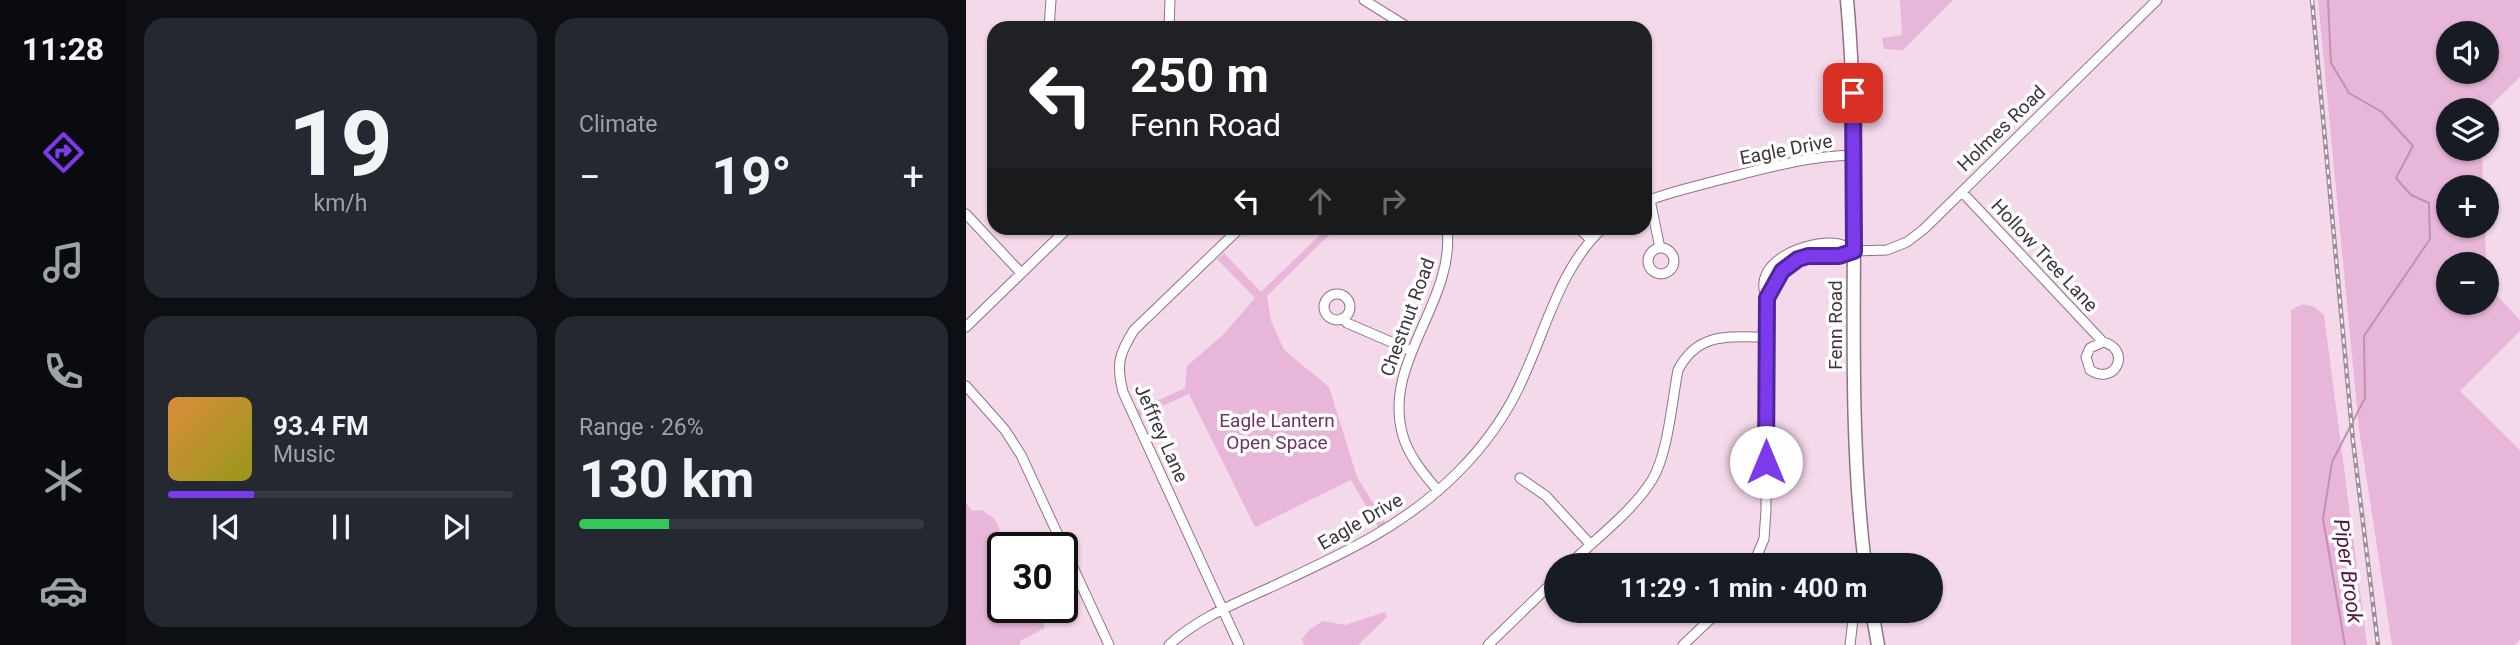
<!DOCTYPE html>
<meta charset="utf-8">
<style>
:root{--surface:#171b24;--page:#242831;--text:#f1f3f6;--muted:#9ea1a6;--line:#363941;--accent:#7c3aed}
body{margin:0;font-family:Roboto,sans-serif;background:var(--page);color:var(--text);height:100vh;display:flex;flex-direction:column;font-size:26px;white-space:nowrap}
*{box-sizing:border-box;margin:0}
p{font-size:23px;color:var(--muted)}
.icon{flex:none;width:38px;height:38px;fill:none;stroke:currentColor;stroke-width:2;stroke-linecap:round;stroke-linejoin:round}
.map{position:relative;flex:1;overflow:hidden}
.side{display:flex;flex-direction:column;gap:18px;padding:18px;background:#0d0f14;width:840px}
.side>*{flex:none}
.banner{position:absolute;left:21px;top:21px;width:665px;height:214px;border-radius:21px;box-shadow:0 2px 5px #0004;background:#202124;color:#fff;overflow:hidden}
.fabs{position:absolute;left:1470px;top:21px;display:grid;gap:14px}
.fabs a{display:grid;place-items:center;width:63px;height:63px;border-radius:50%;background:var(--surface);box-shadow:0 2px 5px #0004;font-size:35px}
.speed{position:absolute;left:21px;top:532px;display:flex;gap:14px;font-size:35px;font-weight:700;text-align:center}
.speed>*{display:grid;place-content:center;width:91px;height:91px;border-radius:50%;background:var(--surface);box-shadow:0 2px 5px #0004;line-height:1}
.speed .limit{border:4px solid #111;border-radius:10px;background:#fff;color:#111}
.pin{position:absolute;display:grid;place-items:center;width:60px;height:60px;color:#fff;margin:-30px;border-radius:14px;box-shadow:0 4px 10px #0006}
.me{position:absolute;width:77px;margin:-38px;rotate:0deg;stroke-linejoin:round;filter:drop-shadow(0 0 5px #0008)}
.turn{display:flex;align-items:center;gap:24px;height:147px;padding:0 28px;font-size:32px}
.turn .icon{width:91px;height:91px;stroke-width:2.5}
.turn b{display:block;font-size:49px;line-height:60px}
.lanes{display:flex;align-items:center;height:66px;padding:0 28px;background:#0003;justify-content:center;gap:35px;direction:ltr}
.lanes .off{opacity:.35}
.big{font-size:52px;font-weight:700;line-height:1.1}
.side .tile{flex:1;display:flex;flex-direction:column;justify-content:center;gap:10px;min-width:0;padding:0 24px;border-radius:21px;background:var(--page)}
.side .dial{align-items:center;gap:0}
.dial b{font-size:91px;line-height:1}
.song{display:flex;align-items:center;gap:21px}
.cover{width:84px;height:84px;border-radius:10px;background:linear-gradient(135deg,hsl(30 70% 55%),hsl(60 70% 35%))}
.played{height:7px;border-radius:4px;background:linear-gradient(90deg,var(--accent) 25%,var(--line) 25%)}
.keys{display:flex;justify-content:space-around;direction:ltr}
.heat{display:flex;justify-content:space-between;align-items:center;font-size:38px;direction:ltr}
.charge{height:10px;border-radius:5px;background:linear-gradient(90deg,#34c759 26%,var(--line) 0)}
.side .tiles{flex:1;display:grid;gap:18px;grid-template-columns:repeat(2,1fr)}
.trip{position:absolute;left:578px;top:553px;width:399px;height:70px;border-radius:35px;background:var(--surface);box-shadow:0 2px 5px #0004;font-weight:700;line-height:70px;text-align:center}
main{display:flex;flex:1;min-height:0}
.dock{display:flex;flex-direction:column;width:126px;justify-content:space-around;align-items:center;background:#090b0e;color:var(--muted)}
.dock .icon{width:49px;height:49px}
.dock .selected{color:var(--accent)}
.dock b{font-size:32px;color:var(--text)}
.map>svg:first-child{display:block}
.green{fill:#e7b6d8;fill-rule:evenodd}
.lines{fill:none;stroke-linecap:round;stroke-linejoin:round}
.stream{stroke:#c091b2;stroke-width:2}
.street-casing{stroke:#8c7484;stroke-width:11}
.secondary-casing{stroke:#8c7484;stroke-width:15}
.street{stroke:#fff;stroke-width:9}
.secondary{stroke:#fff;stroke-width:12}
.rail-casing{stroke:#a08d9a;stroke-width:4.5}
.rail{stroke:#fff;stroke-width:2;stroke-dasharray:5;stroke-linecap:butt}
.route-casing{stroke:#51269a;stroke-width:18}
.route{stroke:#7c3aed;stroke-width:12}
.labels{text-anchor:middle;stroke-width:7;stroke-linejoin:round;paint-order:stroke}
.street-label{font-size:19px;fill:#40363d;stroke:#fff}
.park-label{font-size:19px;fill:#6e335f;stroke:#fff}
.water-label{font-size:21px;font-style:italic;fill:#511844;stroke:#fff}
</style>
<main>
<nav class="dock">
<b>11:28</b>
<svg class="icon selected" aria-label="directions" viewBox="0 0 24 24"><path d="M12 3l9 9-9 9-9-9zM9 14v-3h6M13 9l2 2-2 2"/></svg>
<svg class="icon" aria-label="music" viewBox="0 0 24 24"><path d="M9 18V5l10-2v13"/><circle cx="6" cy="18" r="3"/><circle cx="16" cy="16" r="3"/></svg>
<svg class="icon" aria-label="phone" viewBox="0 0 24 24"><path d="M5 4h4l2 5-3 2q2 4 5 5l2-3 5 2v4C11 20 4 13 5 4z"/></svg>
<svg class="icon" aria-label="climate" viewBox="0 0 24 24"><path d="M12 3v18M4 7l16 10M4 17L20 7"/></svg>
<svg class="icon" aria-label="car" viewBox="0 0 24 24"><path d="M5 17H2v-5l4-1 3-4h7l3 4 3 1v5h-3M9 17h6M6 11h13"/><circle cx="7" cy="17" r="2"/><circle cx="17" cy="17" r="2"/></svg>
</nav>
<section class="side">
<div class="tiles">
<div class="tile dial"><b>19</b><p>km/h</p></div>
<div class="tile"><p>Climate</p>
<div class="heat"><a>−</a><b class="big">19°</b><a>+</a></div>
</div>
<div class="tile">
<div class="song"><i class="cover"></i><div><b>93.4 FM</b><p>Music</p></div></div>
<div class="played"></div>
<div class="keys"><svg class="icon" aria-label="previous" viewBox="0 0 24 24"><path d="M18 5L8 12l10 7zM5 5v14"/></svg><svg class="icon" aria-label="pause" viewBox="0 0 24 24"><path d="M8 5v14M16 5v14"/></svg><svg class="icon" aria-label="next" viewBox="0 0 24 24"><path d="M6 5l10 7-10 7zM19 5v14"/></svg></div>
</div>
<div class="tile"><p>Range · 26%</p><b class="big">130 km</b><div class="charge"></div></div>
</div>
</section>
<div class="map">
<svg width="1554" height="645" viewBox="0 0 1554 645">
<rect width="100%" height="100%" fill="#f4d9eb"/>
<path class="green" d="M934,0H987L937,50L918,49L916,38L936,35Z
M1352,0H1554V77L1520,110H1482V149H1516L1517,187H1482V226H1519L1520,264H1482V303H1521V285L1554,320V331L1494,391L1554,450V639L1549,645H1426L1393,429ZM1482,33H1521V72H1482Z
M361,228H370L301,296L305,321L318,350L363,387L391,477L420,524L413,528L385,480L289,527L223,394L174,416L171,410L219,388L221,366L258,334L289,298L251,259L258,253L295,292Z
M1337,304L1348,307L1358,315L1401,645H1325V310Z
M0,503L6,511L16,510C20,513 26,516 29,520C41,537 37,586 37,607H72L79,628L54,641V645H0Z
M419,612L421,617L392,645H338L336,639L344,629L357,621L379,625Z"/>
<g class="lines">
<path class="stream" d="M1362,0L1365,63L1383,93L1416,112L1447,146L1430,178L1445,195L1463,203L1464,239L1398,336L1399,398L1366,462L1357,519L1379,645"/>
<g class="street-casing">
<path id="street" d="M398,0L443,28
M83,28L85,0
M203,28L204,0
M996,192L1137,342C1166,349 1150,387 1124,370L1120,357L1124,348L1137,342
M684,200L694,248
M679,202C702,192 728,187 753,180C797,169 841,156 887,155
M0,214L55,273
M613,228L624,239
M682 261a13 13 0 1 1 26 0a13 13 0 1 1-26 0Z
M358 307a13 13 0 1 1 26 0a13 13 0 1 1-26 0Z
M801,298L816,271L832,259L842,256H873L888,251L921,250L941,242L958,229L1191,0
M377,318L381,323L446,351
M0,327L102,228
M0,386L39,430L55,455L143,645
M554,478L580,496L624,544
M472,491C459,475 443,457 437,436C415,362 490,302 481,228
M603,565C629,539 667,511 686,480C702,454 706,401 712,370C732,332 762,337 800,337
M787,565L798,539L800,510L801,298C783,262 844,238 873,244C878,245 884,249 888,251
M203,645C232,618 268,604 303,588C372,556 438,527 492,472C519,445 543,411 558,376C581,326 595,266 637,228
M273,645L157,392C150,364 153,354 168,330L274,228
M522,645L590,579
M717,645L753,611
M884,645L888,611"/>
</g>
<g class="secondary-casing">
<path id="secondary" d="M881,0C898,188 876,378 899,565
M906,611L912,645"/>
</g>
<use href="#street" class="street"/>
<use href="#secondary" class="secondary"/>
<g class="rail-casing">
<path id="rail" d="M1346,0L1387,441L1412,645"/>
</g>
<use href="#rail" class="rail"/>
</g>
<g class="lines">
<g class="route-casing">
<path id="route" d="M800,462L801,298L816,271L832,259L842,256H873L888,251L887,93"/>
</g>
<use href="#route" class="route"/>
</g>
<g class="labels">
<g class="street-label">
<text transform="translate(1035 128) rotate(-44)" y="7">Holmes Road</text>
<text transform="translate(820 149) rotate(-11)" y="7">Eagle Drive</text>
<text transform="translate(1079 255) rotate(47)" y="7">Hollow Tree Lane</text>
<text transform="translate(441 317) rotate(-70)" y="7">Chestnut Road</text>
<text transform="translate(869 325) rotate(-90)" y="7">Fenn Road</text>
<text transform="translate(196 433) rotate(66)" y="7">Jeffrey Lane</text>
<text transform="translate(394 521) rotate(-30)" y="7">Eagle Drive</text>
</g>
<g class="park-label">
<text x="311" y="427">Eagle Lantern<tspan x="311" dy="22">Open Space</tspan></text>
</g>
<g class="water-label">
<text transform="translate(1382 571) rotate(82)" y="7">Piper Brook</text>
</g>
</g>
</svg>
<div class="fabs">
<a><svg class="icon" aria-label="sound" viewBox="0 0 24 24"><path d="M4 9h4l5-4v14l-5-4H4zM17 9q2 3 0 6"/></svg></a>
<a><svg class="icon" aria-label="layers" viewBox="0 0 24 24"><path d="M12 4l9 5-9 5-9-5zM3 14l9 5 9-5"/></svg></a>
<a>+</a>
<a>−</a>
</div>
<div class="speed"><div class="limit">30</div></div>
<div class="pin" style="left:887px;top:93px;background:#d93025"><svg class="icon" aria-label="arrive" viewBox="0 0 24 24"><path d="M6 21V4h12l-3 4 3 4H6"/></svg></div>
<svg class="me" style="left:800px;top:462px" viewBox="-20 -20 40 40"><circle r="19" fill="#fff"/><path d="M0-13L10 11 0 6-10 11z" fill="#7c3aed"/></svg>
<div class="trip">11:29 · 1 min · 400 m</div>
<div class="banner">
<div class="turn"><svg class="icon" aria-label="left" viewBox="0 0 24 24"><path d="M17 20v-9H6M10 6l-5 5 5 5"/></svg><div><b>250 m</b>Fenn Road</div></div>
<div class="lanes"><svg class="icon" aria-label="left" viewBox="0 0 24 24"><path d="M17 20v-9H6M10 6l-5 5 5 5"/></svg><svg class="icon off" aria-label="ahead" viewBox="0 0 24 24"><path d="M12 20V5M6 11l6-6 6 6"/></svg><svg class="icon off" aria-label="right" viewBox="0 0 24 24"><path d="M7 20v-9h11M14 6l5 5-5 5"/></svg></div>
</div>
</div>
</main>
